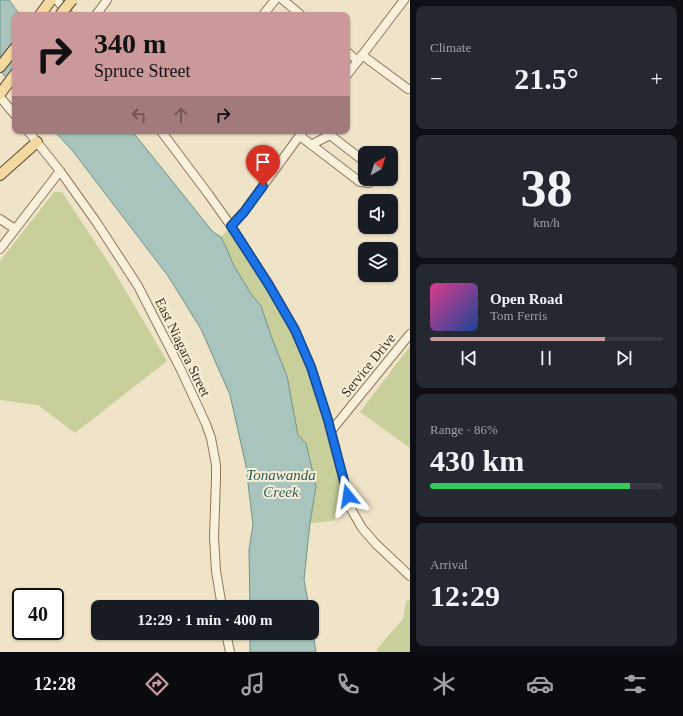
<!DOCTYPE html>
<meta charset="utf-8">
<style>
:root{--surface:#171b24;--page:#242831;--text:#f1f3f6;--muted:#9ea1a6;--line:#363941;--accent:#cc999b}
body{margin:0;font-family:"Times New Roman",serif;background:var(--page);color:var(--text);height:100vh;display:flex;flex-direction:column;font-size:15px;white-space:nowrap}
*{box-sizing:border-box;margin:0}
p{font-size:13px;color:var(--muted)}
.icon{flex:none;width:22px;height:22px;fill:none;stroke:currentColor;stroke-width:2;stroke-linecap:round;stroke-linejoin:round}
.map{position:relative;flex:1;overflow:hidden}
.sheet{display:flex;flex-direction:column;gap:6px;padding:6px;background:#0d0f14;width:273px}
.sheet>*{flex:none}
.banner{position:absolute;left:12px;top:12px;width:338px;height:122px;border-radius:8px;box-shadow:0 1px 3px #0004;background:#cc999b;color:#111;overflow:hidden}
.needle{width:26px;rotate:39deg}
.buttons{position:absolute;left:358px;top:146px;display:grid;gap:8px}
.buttons a{display:grid;place-items:center;width:40px;height:40px;border-radius:8px;background:var(--surface);box-shadow:0 1px 3px #0004;font-size:20px}
.speed{position:absolute;left:12px;top:588px;display:flex;gap:8px;font-size:20px;font-weight:700;text-align:center}
.speed>*{display:grid;place-content:center;width:52px;height:52px;border-radius:50%;background:var(--surface);box-shadow:0 1px 3px #0004;line-height:1}
.speed .limit{border:2px solid #111;border-radius:6px;background:#fff;color:#111}
.pin{position:absolute;display:grid;place-items:center;width:34px;height:34px;color:#fff;margin:-41px -17px;border-radius:50% 50% 50% 0;rotate:-45deg;box-shadow:0 0 4px #0007}
.pin .icon{rotate:45deg}
.me{position:absolute;width:44px;margin:-22px;rotate:345deg;stroke-linejoin:round;filter:drop-shadow(0 0 3px #0008)}
.turn{display:flex;align-items:center;gap:14px;height:84px;padding:0 16px;font-size:18px}
.turn .icon{width:52px;height:52px;stroke-width:2.5}
.turn b{display:block;font-size:28px;line-height:34px}
.lanes{display:flex;align-items:center;height:38px;padding:0 16px;background:#0003;justify-content:center;gap:20px;direction:ltr}
.lanes .off{opacity:.35}
.big{font-size:30px;font-weight:700;line-height:1.1}
.sheet .card{flex:1;display:flex;flex-direction:column;justify-content:center;gap:6px;min-width:0;padding:0 14px;border-radius:8px;background:var(--page)}
.sheet .dial{align-items:center;gap:0}
.dial b{font-size:52px;line-height:1}
.song{display:flex;align-items:center;gap:12px}
.cover{width:48px;height:48px;border-radius:6px;background:linear-gradient(135deg,hsl(330 70% 55%),hsl(220 70% 35%))}
.played{height:4px;border-radius:2px;background:linear-gradient(90deg,var(--accent) 75%,var(--line) 75%)}
.keys{display:flex;justify-content:space-around;direction:ltr}
.heat{display:flex;justify-content:space-between;align-items:center;font-size:22px;direction:ltr}
.charge{height:6px;border-radius:3px;background:linear-gradient(90deg,#34c759 86%,var(--line) 0)}
.trip{position:absolute;left:91px;top:600px;width:228px;height:40px;border-radius:8px;background:var(--surface);box-shadow:0 1px 3px #0004;font-weight:700;line-height:40px;text-align:center}
.dock{display:flex;height:64px;justify-content:space-around;align-items:center;background:#090b0e;color:var(--muted)}
.dock .icon{width:28px;height:28px}
.dock .on{color:var(--accent)}
.dock b{font-size:18px;color:var(--text)}
main{display:flex;flex:1;min-height:0}
.map>svg:first-child{display:block}
.green{fill:#c9cf9b}
.water{fill:#a9c4bc;stroke:#6f938a}
.lines{fill:none;stroke-linecap:round;stroke-linejoin:round}
.minor-casing{stroke:#8d765c;stroke-width:10}
.major-casing{stroke:#5b4430;stroke-width:12}
.minor{stroke:#faf1dc;stroke-width:8}
.major{stroke:#f3d9a0;stroke-width:10}
.major-bridge-casing{stroke:#5b4430;stroke-width:12;stroke-linecap:butt}
.major-bridge{stroke:#f3d9a0;stroke-width:10}
.route-casing{stroke:#114b97;stroke-width:10}
.route{stroke:#1a73e8;stroke-width:7}
.labels{text-anchor:middle;stroke-width:4;stroke-linejoin:round;paint-order:stroke}
.street-label{font-size:14px;fill:#3d2e20;stroke:#f7eed8}
.water-label{font-size:15px;font-style:italic;fill:#2f5d5a;stroke:#f7eed8}
</style>
<main>
<div class="map">
<svg width="410" height="652" viewBox="0 0 410 652">
<rect width="100%" height="100%" fill="#f0e4c8"/>
<path class="green" d="M54,192H62L114,271L167,361L75,433L38,405L0,400V261Z
M231,226L295,330L328,420L351,509L332,521L310,523L316,486L306,443L298,435L287,376L273,341L261,306L251,294L233,264L226,247L221,237Z
M410,346V448L360,412Z
M410,600V652H377V649L403,619L406,601Z"/>
<path class="water" d="M0,0H9L20,15H15V87L0,71Z
M54,131H132L213,232L221,237L226,247L233,264L251,294L261,306L273,341L287,376L298,435L306,443L316,486L310,523L304,580L309,607H250L249,550L253,525L246,466L230,395L201,329L168,276L72,150Z
M312,627L316,652H250V633H312Z"/>
<g class="lines">
<g class="minor-casing">
<path id="minor" d="M57,0L69,15
M283,0L301,15
M96,15L107,0
M263,15L275,0
M347,52L358,61
M362,55L408,89
M347,75L404,0
M0,97L15,115
M28,131L60,171L97,223L138,286L181,370L206,424L211,438L216,465V479L214,537L216,571L222,607
M161,131L209,195L231,226L269,285L295,330L311,367L328,420L351,509L362,528L376,544L410,576
M300,136L360,182L369,183L372,179
M311,145L330,135L365,162
M0,219L15,229
M231,226L244,212L303,131
M0,249L60,171
M331,431L410,334
M226,633L230,652"/>
</g>
<g class="major-casing">
<path id="major" d="M40,15L51,0
M0,67L15,48
M0,94L15,74
M0,175L37,142"/>
</g>
<use href="#minor" class="minor"/>
<use href="#major" class="major"/>
<g class="major-bridge-casing">
<path id="major-bridge" d="M60,15L72,0"/>
</g>
<use href="#major-bridge" class="major-bridge"/>
</g>
<g class="lines">
<g class="route-casing">
<path id="route" d="M263,186L244,212L231,226L269,285L295,330L311,367L328,420L348,496"/>
</g>
<use href="#route" class="route"/>
</g>
<g class="labels">
<g class="street-label">
<text transform="translate(183 347) rotate(64)" y="5">East Niagara Street</text>
<text transform="translate(368 365) rotate(-51)" y="5">Service Drive</text>
</g>
<g class="water-label">
<text x="281" y="480">Tonawanda<tspan x="281" dy="17">Creek</tspan></text>
</g>
</g>
</svg>
<div class="buttons">
<a><svg class="needle" viewBox="-14 -14 28 28"><path d="M0-13l5 13h-10z" fill="#e53935"/><path d="M0 13l5-13h-10z" fill="#9ea1a6"/></svg></a>
<a><svg class="icon" aria-label="sound" viewBox="0 0 24 24"><path d="M4 9h4l5-4v14l-5-4H4zM17 9q2 3 0 6"/></svg></a>
<a><svg class="icon" aria-label="layers" viewBox="0 0 24 24"><path d="M12 4l9 5-9 5-9-5zM3 14l9 5 9-5"/></svg></a>
</div>
<div class="speed"><div class="limit">40</div></div>
<div class="pin" style="left:263px;top:186px;background:#d93025"><svg class="icon" aria-label="arrive" viewBox="0 0 24 24"><path d="M6 21V4h12l-3 4 3 4H6"/></svg></div>
<svg class="me" style="left:348px;top:496px" viewBox="-20 -20 40 40"><path d="M0-17L14 15 0 8-14 15z" fill="#1a73e8" stroke="#fff" stroke-width="4"/></svg>
<div class="trip">12:29 · 1 min · 400 m</div>
<div class="banner">
<div class="turn"><svg class="icon" aria-label="right" viewBox="0 0 24 24"><path d="M7 20v-9h11M14 6l5 5-5 5"/></svg><div><b>340 m</b>Spruce Street</div></div>
<div class="lanes"><svg class="icon off" aria-label="left" viewBox="0 0 24 24"><path d="M17 20v-9H6M10 6l-5 5 5 5"/></svg><svg class="icon off" aria-label="ahead" viewBox="0 0 24 24"><path d="M12 20V5M6 11l6-6 6 6"/></svg><svg class="icon" aria-label="right" viewBox="0 0 24 24"><path d="M7 20v-9h11M14 6l5 5-5 5"/></svg></div>
</div>
</div>
<section class="sheet">
<div class="card"><p>Climate</p>
<div class="heat"><a>−</a><b class="big">21.5°</b><a>+</a></div>
</div>
<div class="card dial"><b>38</b><p>km/h</p></div>
<div class="card">
<div class="song"><i class="cover"></i><div><b>Open Road</b><p>Tom Ferris</p></div></div>
<div class="played"></div>
<div class="keys"><svg class="icon" aria-label="previous" viewBox="0 0 24 24"><path d="M18 5L8 12l10 7zM5 5v14"/></svg><svg class="icon" aria-label="pause" viewBox="0 0 24 24"><path d="M8 5v14M16 5v14"/></svg><svg class="icon" aria-label="next" viewBox="0 0 24 24"><path d="M6 5l10 7-10 7zM19 5v14"/></svg></div>
</div>
<div class="card"><p>Range · 86%</p><b class="big">430 km</b><div class="charge"></div></div>
<div class="card"><p>Arrival</p><b class="big">12:29</b></div>
</section>
</main>
<nav class="dock">
<b>12:28</b>
<svg class="icon on" aria-label="directions" viewBox="0 0 24 24"><path d="M12 3l9 9-9 9-9-9zM9 14v-3h6M13 9l2 2-2 2"/></svg>
<svg class="icon" aria-label="music" viewBox="0 0 24 24"><path d="M9 18V5l10-2v13"/><circle cx="6" cy="18" r="3"/><circle cx="16" cy="16" r="3"/></svg>
<svg class="icon" aria-label="phone" viewBox="0 0 24 24"><path d="M5 4h4l2 5-3 2q2 4 5 5l2-3 5 2v4C11 20 4 13 5 4z"/></svg>
<svg class="icon" aria-label="climate" viewBox="0 0 24 24"><path d="M12 3v18M4 7l16 10M4 17L20 7"/></svg>
<svg class="icon" aria-label="car" viewBox="0 0 24 24"><path d="M5 17H2v-5l4-1 3-4h7l3 4 3 1v5h-3M9 17h6M6 11h13"/><circle cx="7" cy="17" r="2"/><circle cx="17" cy="17" r="2"/></svg>
<svg class="icon" aria-label="filters" viewBox="0 0 24 24"><path d="M4 7h16M4 17h16"/><circle cx="9" cy="7" r="2"/><circle cx="15" cy="17" r="2"/></svg>
</nav>
